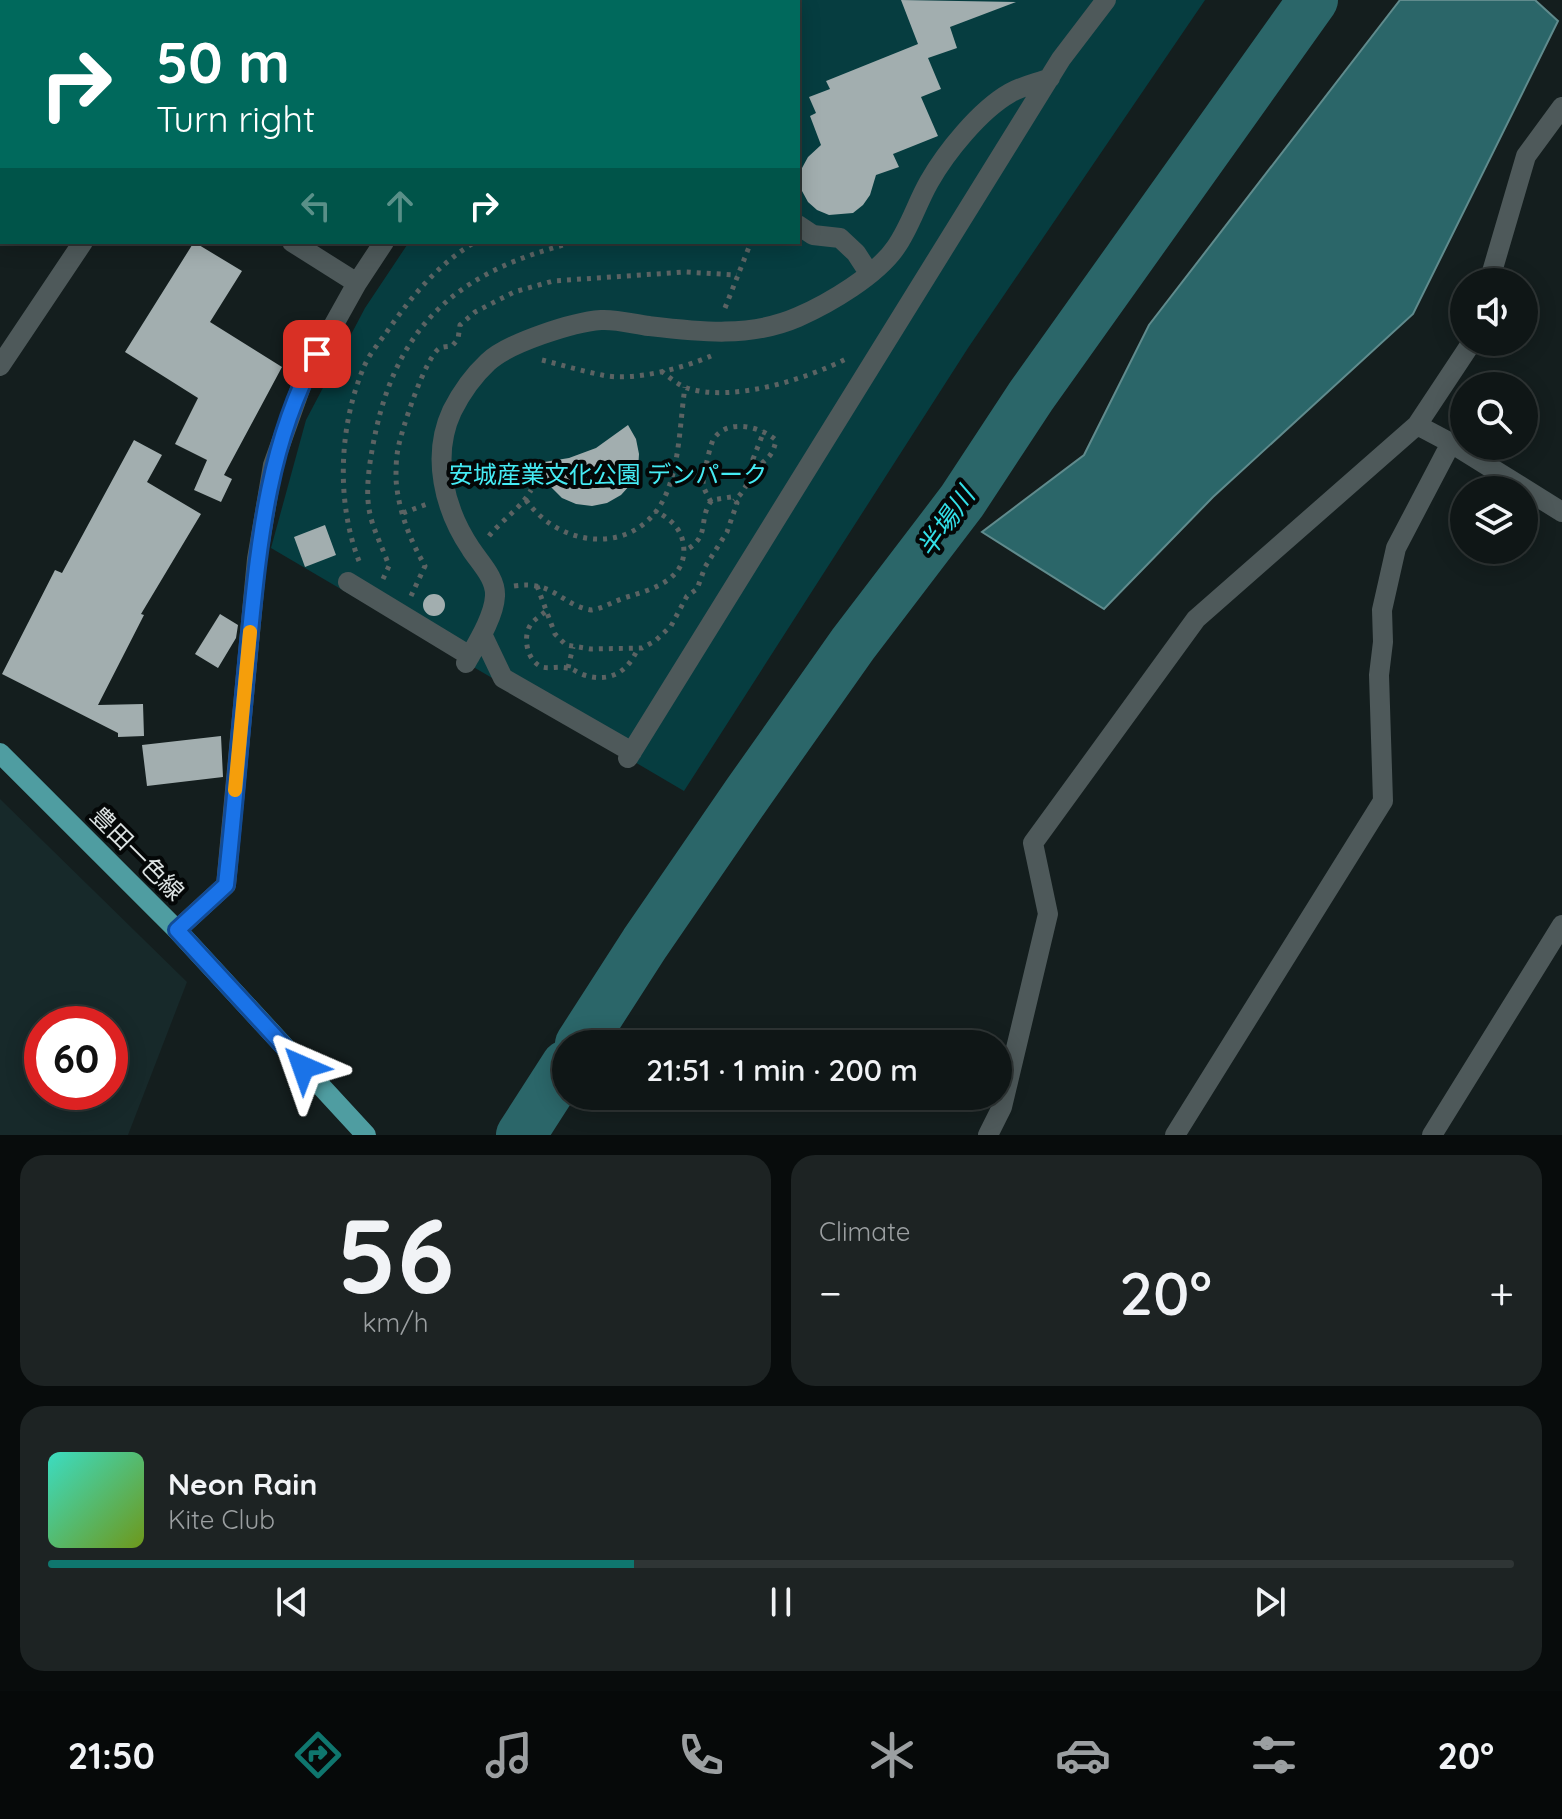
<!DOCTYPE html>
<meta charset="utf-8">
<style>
:root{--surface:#0f1616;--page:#1d2323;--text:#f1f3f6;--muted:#9b9fa1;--line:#2f3535;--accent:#0f766e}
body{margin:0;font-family:Quicksand,"Noto Sans JP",sans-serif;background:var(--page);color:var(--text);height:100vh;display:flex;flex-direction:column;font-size:30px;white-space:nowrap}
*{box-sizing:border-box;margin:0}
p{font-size:26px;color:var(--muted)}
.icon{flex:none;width:44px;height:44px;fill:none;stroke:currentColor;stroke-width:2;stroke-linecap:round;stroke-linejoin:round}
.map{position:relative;height:1135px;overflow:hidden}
.side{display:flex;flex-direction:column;gap:20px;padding:20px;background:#080c0c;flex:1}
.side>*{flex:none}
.banner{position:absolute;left:0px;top:0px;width:800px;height:244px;box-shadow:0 4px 20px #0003,0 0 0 2px var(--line);background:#00695c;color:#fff;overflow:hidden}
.buttons{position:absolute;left:1450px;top:268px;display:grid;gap:16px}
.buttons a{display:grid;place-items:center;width:88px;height:88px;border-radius:50%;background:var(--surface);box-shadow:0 4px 20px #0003,0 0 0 2px var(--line);font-size:40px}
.speed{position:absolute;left:24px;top:1006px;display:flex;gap:16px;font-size:40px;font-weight:700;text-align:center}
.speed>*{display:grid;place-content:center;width:104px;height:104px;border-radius:50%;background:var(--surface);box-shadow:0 4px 20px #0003,0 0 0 2px var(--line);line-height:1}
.speed .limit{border:12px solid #d22;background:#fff;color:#111}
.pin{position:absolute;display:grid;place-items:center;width:68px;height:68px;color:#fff;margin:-34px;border-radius:16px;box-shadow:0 4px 12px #0006}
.me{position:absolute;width:88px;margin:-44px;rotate:317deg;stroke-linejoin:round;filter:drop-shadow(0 0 6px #0008)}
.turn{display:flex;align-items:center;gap:28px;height:168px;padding:0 24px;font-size:36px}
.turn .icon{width:104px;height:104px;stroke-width:2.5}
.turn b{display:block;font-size:56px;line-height:68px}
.lanes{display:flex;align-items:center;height:76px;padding:0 24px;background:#0003;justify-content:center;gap:40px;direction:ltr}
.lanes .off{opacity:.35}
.big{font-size:60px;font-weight:600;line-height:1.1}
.side .tile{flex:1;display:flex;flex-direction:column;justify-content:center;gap:12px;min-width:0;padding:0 28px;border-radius:24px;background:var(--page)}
.side .dial{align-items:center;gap:0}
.dial b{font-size:104px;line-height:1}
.song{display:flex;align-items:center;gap:24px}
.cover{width:96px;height:96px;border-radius:12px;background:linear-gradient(135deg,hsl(170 70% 55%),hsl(80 70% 35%))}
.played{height:8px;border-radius:4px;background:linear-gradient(90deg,var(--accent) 40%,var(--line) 40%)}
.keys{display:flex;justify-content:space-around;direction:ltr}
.heat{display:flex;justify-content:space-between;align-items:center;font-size:44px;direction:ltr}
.side .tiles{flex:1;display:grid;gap:20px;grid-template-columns:1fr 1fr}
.tile:last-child{grid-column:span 2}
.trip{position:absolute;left:552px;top:1030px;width:460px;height:80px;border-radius:40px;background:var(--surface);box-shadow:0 4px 20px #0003,0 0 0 2px var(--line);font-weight:600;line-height:80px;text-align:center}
.tab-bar{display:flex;height:128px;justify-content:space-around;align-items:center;background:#060909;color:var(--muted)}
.tab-bar .icon{width:56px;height:56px}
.tab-bar .current{color:var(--accent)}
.tab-bar b{font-size:36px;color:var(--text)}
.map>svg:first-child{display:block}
.built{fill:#17292a;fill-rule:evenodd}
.green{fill:#063d40}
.water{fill:#2b6669;stroke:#608b8d;stroke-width:2}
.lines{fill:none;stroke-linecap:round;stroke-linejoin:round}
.river{stroke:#2b6669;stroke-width:50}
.building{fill:#a2aeaf}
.path{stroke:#5b6363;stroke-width:5;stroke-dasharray:4 6;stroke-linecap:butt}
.minor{stroke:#4e595a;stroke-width:20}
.major{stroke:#4f9da1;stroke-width:20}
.route-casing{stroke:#114b97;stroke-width:20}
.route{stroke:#1a73e8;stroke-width:14}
.slow{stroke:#f59e0b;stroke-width:14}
.labels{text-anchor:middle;stroke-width:8;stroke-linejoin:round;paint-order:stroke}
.park-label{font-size:24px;fill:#45ebf4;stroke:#040707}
.street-label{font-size:24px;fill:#dce2e2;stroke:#040707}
.water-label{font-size:26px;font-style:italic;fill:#33e0e8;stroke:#040707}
</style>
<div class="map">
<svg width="1562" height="1135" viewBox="0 0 1562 1135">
<rect width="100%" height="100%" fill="#141e1e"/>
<path class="built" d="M0,799L187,982L128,1135H0ZM43,1024H110V1092H42Z"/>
<path class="green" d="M569,0H1205L968,348L684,791L271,548L306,420L365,308L409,242H798V2H567Z"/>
<path class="water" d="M1400,0H1535L1558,21L1413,314L1213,497L1104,609L982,532L1084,455L1149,325Z"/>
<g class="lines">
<path class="river" d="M580,1044L645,943L748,793L853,644L962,501L1031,396L1313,0
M521,1135L566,1065"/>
</g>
<path class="building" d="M901,0L1016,2L950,27L957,48L928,58L941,89L921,97L938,136L893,154L899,167L876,175L870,195L863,205L853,213L829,215L817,210L808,202L802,191V168L808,157L821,145L810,116L816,113L809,97L830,89L826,81L918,44Z
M194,242L242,271L210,322L282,367L224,475L232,479L221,502L194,490L207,460L175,444L198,398L125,352Z
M628,425L636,439L639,454L638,470L631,484L621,495L607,503L592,506L576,504L562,498L550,486L538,463L569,458L596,448Z
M134,440L162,455L147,482L201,514L141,614L144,615L98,705L143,704L144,736L118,737V733L2,674L55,570L62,573Z
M325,525L336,555L305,567L294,537Z
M423 605a11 11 0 1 1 22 0a11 11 0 1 1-22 0Z
M220,614L238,625L236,638L218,668L195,654Z
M221,736L223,777L147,786L142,745Z"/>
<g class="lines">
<path class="path" d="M725,308L751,242
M542,360C562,365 582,371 602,375C633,382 683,368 711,356
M661,371C669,377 678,385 687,388C732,403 806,379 846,359
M758,468L753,459L764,431
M526,500C562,551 641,556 667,492C680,460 680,421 685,387
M711,502C708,496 704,490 703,484C703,478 705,471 706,465C708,457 710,447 713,440C726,418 760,426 776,440C772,461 763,458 754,473C746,484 745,491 734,501
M403,513L427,504
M489,536C502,520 522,507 531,490
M359,561C336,502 339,427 363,369C368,356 378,344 386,333C411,297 437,265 475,242
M383,579L389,566C383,548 372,528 369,509C365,485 371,454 376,430C401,317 466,269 575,242
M514,586C554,580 561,605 591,610C604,608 614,601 627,597C654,589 690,578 683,542C680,527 668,517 655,511
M537,586L555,634L566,645L591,649L642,648L655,641L671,626L687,596L697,589L705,567L727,532L737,503L731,497L712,500C697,519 712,537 684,551
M411,596L425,566C410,540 398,510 396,479C396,470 396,458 398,449C401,431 426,355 440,348C441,347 451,346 452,346L458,339L460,325L475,312L514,292L553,281L685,272L737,275
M545,612C540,616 534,620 531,624C522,637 527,661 542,667C550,669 559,666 567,668C573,668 577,673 584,675C610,683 628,672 638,648
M568,668L573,647"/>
<path class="minor" d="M751,0L752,2
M242,2L243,0
M544,2L546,0
M0,51L2,52
M798,225L813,235L840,238L856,253L869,273
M292,242L357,283
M1489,282L1526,156L1562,107
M0,366L83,242
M1451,443L1562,512
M348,582L470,656
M482,634L503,678L632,752
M466,663C476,645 494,617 495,596C496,578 480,563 471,549C444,509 431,456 452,411C461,393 474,375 488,362C508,343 573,322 601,320C616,319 634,324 649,326C700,332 750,338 798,317C830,303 877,275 896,247C910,227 917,203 929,182C946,152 980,110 1010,93C1022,86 1037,83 1050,78
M628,758L1061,59L1106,0
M177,930L226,885L257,559L273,465L304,378L357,283L384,242
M988,1135L1002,1107L1048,914L1033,843L1196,619L1417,425L1472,342
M1175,1135L1383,801L1379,675L1383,642L1382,610L1396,548L1451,443L1417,425
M1432,1135L1562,925"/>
<path class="major" d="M0,753L177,930L366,1135"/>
</g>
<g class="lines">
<g class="route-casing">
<path id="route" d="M303,1067L177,930L226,885C235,804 241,723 249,642C259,543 268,443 317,354"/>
</g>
<use href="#route" class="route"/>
<path class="slow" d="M235,790L250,632"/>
</g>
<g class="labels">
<g class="park-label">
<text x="608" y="483">安城産業文化公園 デンパーク</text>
</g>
<g class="street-label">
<text transform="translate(137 854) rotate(45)" y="8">豊田一色線</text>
</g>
<g class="water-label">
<text transform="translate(946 522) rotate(-55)" y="9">半場川</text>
</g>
</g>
</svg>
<div class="buttons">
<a><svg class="icon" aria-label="sound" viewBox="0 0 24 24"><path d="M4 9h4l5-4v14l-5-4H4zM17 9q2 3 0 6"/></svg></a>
<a><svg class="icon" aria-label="search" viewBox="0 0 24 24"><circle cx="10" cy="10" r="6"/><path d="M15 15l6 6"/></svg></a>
<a><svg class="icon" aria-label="layers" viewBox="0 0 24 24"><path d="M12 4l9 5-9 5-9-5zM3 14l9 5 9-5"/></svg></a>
</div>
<div class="speed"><div class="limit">60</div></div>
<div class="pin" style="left:317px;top:354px;background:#d93025"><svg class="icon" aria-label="arrive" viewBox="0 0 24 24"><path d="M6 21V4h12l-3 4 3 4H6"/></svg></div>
<svg class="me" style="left:303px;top:1067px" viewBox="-20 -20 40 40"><path d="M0-17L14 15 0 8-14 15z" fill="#1a73e8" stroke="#fff" stroke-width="4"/></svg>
<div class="trip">21:51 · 1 min · 200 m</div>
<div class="banner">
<div class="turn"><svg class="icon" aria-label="right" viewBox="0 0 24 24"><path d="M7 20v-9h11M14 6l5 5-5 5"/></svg><div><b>50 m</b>Turn right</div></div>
<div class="lanes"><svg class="icon off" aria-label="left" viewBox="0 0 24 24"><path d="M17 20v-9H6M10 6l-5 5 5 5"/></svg><svg class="icon off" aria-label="ahead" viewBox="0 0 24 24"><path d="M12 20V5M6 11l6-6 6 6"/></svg><svg class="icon" aria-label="right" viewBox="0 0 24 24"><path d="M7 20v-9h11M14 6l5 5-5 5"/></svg></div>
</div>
</div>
<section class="side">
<div class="tiles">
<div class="tile dial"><b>56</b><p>km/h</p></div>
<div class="tile"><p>Climate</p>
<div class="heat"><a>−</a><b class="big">20°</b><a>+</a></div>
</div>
<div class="tile">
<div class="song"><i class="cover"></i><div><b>Neon Rain</b><p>Kite Club</p></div></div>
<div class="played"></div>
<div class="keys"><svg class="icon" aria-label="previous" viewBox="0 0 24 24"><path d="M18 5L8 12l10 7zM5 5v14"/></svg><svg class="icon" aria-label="pause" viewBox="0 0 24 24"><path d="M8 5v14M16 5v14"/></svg><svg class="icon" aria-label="next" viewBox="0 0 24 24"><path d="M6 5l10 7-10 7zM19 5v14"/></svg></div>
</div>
</div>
</section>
<nav class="tab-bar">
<b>21:50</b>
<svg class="icon current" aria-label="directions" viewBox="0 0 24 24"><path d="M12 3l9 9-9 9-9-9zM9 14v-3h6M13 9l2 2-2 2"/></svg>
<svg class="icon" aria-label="music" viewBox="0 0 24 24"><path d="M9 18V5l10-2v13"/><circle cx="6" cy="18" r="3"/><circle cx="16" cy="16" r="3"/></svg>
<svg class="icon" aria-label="phone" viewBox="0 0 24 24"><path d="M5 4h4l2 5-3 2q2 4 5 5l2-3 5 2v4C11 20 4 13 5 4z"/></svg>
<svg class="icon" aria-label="climate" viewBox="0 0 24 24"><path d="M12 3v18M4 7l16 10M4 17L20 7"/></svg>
<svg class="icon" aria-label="car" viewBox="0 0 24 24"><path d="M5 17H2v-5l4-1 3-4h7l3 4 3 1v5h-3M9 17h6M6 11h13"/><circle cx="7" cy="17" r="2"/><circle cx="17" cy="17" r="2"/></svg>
<svg class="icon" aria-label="filters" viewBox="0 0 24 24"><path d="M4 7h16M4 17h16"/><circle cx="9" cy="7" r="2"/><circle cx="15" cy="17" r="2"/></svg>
<b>20°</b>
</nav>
